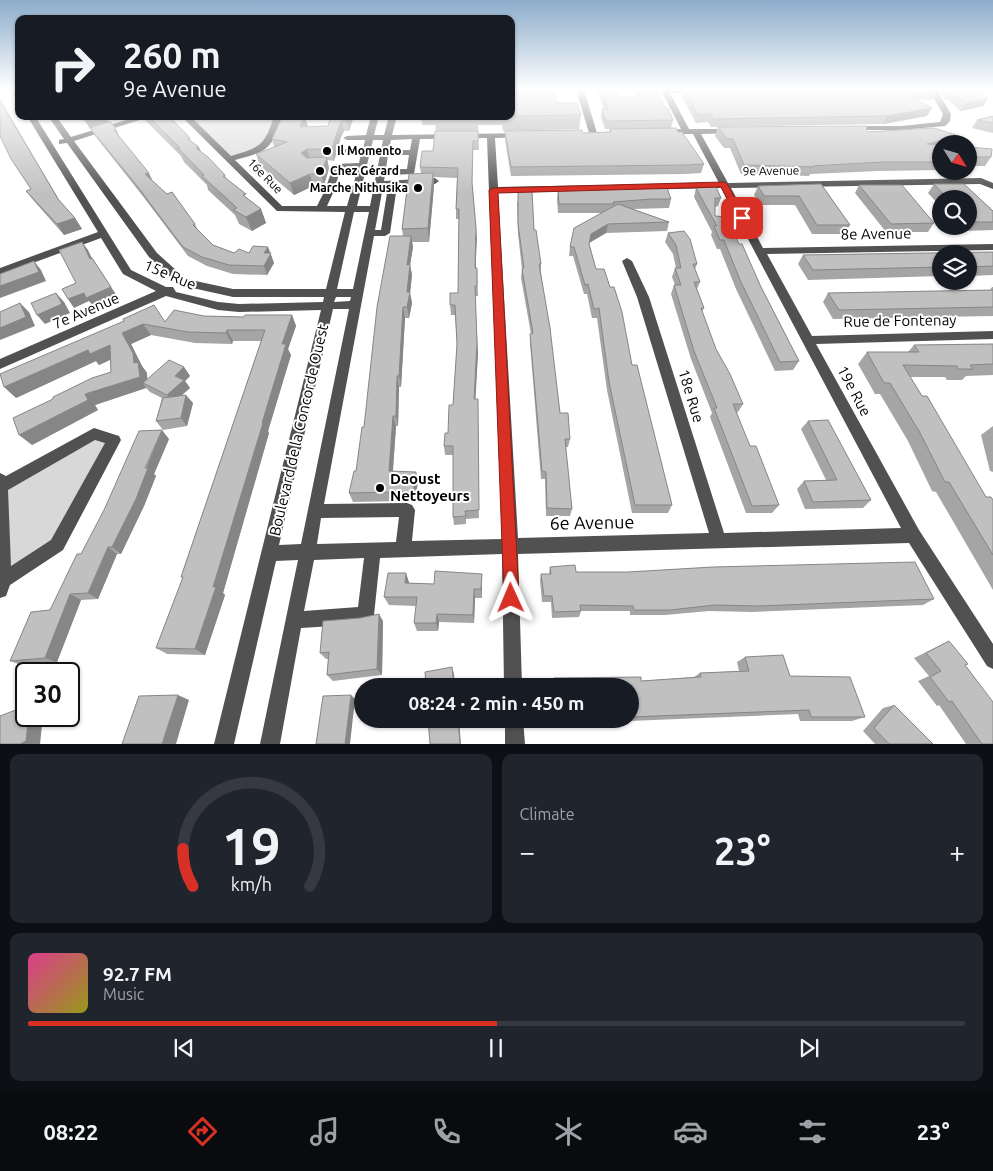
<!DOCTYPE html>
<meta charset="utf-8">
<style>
:root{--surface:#171b24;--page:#20242c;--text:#f1f3f6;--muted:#9ea1a6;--line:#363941;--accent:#d93025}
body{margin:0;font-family:Ubuntu,sans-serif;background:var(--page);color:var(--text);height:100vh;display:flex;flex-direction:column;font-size:19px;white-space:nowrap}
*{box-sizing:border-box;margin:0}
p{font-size:16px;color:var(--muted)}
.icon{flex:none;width:28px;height:28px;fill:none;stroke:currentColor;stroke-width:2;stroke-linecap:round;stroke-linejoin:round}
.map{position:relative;height:744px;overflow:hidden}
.sheet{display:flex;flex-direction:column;gap:10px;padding:10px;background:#0d0f14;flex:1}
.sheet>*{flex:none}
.hud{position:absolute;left:15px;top:15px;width:500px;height:105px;border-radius:10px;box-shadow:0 1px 4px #0004;background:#171b24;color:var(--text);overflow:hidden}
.needle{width:32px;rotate:127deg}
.tools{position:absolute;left:932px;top:135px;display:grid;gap:10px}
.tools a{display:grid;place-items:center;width:45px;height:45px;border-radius:50%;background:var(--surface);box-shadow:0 1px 4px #0004;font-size:25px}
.speed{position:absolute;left:15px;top:662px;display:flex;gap:10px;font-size:25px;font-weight:700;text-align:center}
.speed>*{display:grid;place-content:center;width:65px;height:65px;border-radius:50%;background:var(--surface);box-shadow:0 1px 4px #0004;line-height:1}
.speed .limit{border:2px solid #111;border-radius:8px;background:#fff;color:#111}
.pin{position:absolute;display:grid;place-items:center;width:42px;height:42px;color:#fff;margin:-21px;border-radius:10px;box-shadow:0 2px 8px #0006}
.me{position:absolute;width:55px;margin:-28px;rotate:359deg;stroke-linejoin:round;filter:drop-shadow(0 0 4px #0008)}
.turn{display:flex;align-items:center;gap:18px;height:105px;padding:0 25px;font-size:22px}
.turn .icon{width:65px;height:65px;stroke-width:2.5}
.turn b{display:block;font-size:35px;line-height:42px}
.big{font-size:38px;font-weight:700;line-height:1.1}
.sheet .card{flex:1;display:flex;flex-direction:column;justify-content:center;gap:8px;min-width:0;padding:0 18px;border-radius:10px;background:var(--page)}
.sheet .dial{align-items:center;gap:0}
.dial svg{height:130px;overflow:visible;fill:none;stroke:var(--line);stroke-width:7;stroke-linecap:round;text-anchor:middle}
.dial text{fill:var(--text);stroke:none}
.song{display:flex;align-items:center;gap:15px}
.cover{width:60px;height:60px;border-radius:8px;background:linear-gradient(135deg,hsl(330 70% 55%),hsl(60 70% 35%))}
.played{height:5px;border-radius:2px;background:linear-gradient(90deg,var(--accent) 50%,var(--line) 50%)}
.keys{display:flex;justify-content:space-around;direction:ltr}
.heat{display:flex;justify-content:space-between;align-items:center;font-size:28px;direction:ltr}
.sheet .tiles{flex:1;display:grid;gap:10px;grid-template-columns:1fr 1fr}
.card:last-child{grid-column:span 2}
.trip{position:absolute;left:354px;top:678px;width:285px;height:50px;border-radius:25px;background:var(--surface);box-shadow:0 1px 4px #0004;font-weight:700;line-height:50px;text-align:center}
.tabs{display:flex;height:80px;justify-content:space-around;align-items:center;background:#090b0e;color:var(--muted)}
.tabs .icon{width:35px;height:35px}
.tabs .current{color:var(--accent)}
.tabs b{font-size:22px;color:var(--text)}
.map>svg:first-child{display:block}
.green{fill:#d8d8d8}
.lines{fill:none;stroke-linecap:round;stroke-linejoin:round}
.minor{fill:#515151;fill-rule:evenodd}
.wall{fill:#a5a5a5}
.shaded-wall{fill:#868686}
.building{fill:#c0c0c0;stroke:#868686}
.route{fill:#d93025;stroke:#8d1f18}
.poi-dot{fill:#000;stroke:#fff;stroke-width:2}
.labels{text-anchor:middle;stroke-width:4;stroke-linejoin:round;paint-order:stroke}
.far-poi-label{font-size:12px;font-weight:bold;fill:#000;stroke:#fff;text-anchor:start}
.far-street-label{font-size:12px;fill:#000;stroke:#fff}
.street-label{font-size:15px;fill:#000;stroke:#fff}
.poi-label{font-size:15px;font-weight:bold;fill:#000;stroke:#fff;text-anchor:start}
.near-street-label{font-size:18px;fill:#000;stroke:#fff}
</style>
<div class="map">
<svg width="993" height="744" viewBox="0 0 993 744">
<rect width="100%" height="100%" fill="#fff"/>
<path class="green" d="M185,116H278L270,143L230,159Z
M94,434L114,440L57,545L3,580L1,486Z"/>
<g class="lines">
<path class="minor" d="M11,90H19V99H16Z
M576,90H584L597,133L596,135L589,133Z
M661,90H732L728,92L670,93L689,129H734L738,131L734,133L701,134L728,183L981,178L993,183V189L980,184L731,188L763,248L993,244V250L767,254L812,336L993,331V339L816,344L919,530L993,644V669L987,666L909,543L518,554L522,686H504L502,554L380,558L374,615L371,621L365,624L301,628L280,744H260L298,560L276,561L234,744H214L321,310L239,312L218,310L166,296L0,369V359L156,291L123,274L101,238L0,275V268L98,232L27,116H35L131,270L166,287H173L176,292L218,302L239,304L323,302L324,297H233L179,285L149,257L67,143L59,144V140L64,139L48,116H56L71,137L139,116H152L74,141L157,253L186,279L233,289H326L345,212L277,211L181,116H190L231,156C260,148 265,145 274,116H282C272,150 268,151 235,160L282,206H317L325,190L334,164L359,163L361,153H342L338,151L342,149H363L365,140H347L343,138L347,136L366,135L371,116H379L374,135H384L389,116H397L392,135L525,133L526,135L522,137L495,138L498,187L719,183L693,134H662L658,132L662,130L681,129ZM487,138L502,539L412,541L415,510L412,505L407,503L324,504L374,236H385L390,233L397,186L435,184L439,181L435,178L384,181L385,175L414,174L420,139ZM412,139L410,150H389L391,140ZM373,140H383L370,206H357ZM388,155H409L407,169H386ZM341,168H358L353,186L335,187ZM383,187H388L381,230H375ZM721,188L901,528L724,533L649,297L632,261L627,258L622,261L637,297L709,533L518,538L498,193ZM351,192L347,206H327L333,193ZM354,212H369L353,289H337ZM336,297H351L350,301L334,302ZM333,309H349L301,544L279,545ZM399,517L396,542L317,544L321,518ZM364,558L358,607L304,611L314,560Z
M929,90H937L951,114L950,121L945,126L901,130H849L845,128L849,126H901L940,122L943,114Z
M94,428L119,436L121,440L63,550L10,585L6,596L0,598V473L6,476ZM95,440L105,443L51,540L11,566L8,490Z
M505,719H523L525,744H505Z"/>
</g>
<path class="wall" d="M597,90H615L619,97H638L635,90H656L665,108L673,120L671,128L678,132L704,164L701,173L685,174L511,176L505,140V131L583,133L609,132L610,129H642H605L601,117L602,109H604Z
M684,90L937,92L932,100H917L927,116L883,124L711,127L708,122L696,123L682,97Z
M939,90H976L988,98L983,106L960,111L948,99L945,100Z
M557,103L581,115L579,129L503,131L502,125H478L479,150H473L472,187L476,228V268H477L478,296H475L478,353L475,399L479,518L466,519V524L454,525L453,517V455H445L444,446L448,433L453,405L457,344L455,315H451L450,305L458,293L459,219H456V209L457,178L433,177L434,186L429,242H412L413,247L410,265L412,275L410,293L412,303L409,318H405L401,387H399L398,426H396L393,471L418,481L415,503L407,501L353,502L349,493L356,471L364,427L403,236L402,229L421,173L420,167L433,151L436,131L435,125H422L421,116H511Z
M80,116H105L108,122L116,129L120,138L153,181L195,224L198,230L213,245L234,253H249L268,247L274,263L267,275L233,274L207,266L188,256L142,195L95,136L91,129Z
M143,116H169L202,153L225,175L226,178L248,199L261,209L266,223L252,231L239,224L235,215L208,190L207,185L184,162L181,156L145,120Z
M283,116H308L306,120L307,127L328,126L331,116H354L349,131H344L341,137L334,161L327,160L329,169L324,185L313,186L294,195L260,166L256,154L274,147L272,139Z
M993,116V133L972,128L977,120Z
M718,127L867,132L941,144V170L878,171L810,174L809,176L741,174L730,148H724L715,136Z
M969,147L991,157L985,166H969Z
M821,184L850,225L844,234H812L795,205H761L754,195L758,186Z
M934,184H964L993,211V230L964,231L959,226H969V199H941V207L928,193Z
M859,185L934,223L928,232H886L855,193Z
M696,188L721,198L718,206L715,207V216L739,244L799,361L793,370L775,371L736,289L720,249H717L711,235L712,232L694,197Z
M558,190L671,199L669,208L633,209L669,222L667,231L606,233L589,243V244L596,269L632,365L672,505L668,513H632L607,390L597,318H592L587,294H584L573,256H569L570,247L602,213H558L557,199Z
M26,191L61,203L75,218L82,229L64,235L34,201Z
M517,201L534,230L541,264V273L560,413L570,439L568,447H565L572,509L570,516H546L545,479H541L530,343L531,334L521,278L522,269L518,234Z
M668,233L697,264L695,269L700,282L697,289L704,308L702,312L716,349L743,404L738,412L736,413L750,446L779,505L772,513H746L710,417L712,413L691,359L671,294L674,285H675L672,277L675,268H676L673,254L665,242Z
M993,252V275L969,276V254H941V276L808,280L798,264L803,255Z
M992,287H993V316L833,319L823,302L828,293L990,290Z
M292,315L296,326L288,349L291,355L268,431L269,433L223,593L225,595L205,655L167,654L156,648L183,578L181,577L261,341H233L232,344L195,343L151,335L131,344L142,366L147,373V379L184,367L190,376L185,381L190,388L182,395L193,403L187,426L163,430L156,421L162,398L150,392L146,388L95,405L98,410L32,445L111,372L110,360L99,365L96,361L16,398L124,321L165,322L204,316L244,317Z
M993,344V375L966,376L962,380H947L945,377H910L986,497L993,500V590L936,492L932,491L908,441L880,394H875L858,364L867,352H908L914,345Z
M808,421L871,500L863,508L805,509L797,489L804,481L826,480L801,429Z
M993,426V472L990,471L981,435Z
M169,439L154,474L156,476L144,506L121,554H117L98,599L81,600L57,662L24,666L10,661L50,610L81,554Z
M550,567L576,572L934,599L923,605L752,612L709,611L665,615H630V611H581L579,617L552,618L551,602H542L540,580L541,574H549Z
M482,574V598H475L474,623L439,622L438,631H417L414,623L416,606L389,605L384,597L409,582V583L434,584Z
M383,621L382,675L333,681L327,675L328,659H326L320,653Z
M949,641L965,665L993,744H966L939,705L937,706L918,681L929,676L914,658Z
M745,657L790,676L865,717L852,721H800L798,714L556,724V719H630V686H553L552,683L554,678L641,681L694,677L700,673L739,671L737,662Z
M894,705L933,744H875L863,731L883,708Z"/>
<path class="shaded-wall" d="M988,98L983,106L960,111L966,103Z
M0,99L65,210L58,199L0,101Z
M932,108L927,116L883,124L887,116Z
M83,116H105L109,123L90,129Z
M302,116H308L306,120L308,126L303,138L300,127Z
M348,116H354L349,131L346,120Z
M342,120L344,131L341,137L334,161L332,149L339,126Z
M116,129L120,138L114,130Z
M959,136L954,144H941V148L927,144Z
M199,147L205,160L196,148Z
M307,149L310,160L304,165L301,153Z
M327,157L329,169L324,185L321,174Z
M149,173L153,182L145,174Z
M433,173L434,186L429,242L428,228Z
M310,174L313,186L294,195L290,183Z
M261,209L266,223L252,231L246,217Z
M75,218L82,229L64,235L57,224Z
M608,224L606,233L589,243L591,234Z
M476,228L477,238L475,278V268Z
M411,236L413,247L410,265L412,275L410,293L412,303L409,318L407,307V265Z
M82,242L88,250L96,267L90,259Z
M268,247L274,263L267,275L264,266V253Z
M92,258L117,296L93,306L89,301L74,308L68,299Z
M34,261L41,270L46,281L0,298V286Z
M56,293L64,302L70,313L45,324L37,315Z
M20,303L29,312L35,326L0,340V328Z
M403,307L405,318L401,387L399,376Z
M292,315L296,326L288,349L291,355L268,431L269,433L223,593L225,595L205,655L195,649L262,423L282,344Z
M143,324L151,335L131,344L142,366L147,373L148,386L140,377L122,333Z
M227,330L233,341L232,344L226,333Z
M477,343L478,353L475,408L474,399Z
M110,345L118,356L99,365L96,361L16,398L4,387L88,350Z
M184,367L190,376L185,381L190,388L173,403L167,395L175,376Z
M397,376L399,387L398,426L396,416Z
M140,377L147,385L143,383L146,388L95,405L98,410L32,445L19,435L85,394Z
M186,395L193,403L187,426L181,418Z
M393,416L396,426L392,481L389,471Z
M162,430L169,439L154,474L156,476L144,506L121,554L112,547Z
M416,472L418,481L415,503L413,494Z
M108,547L117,554L98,599L88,593Z
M406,573L409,582L408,592L405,583Z
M482,574V598L481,589Z
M474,589L475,598L474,623L473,615Z
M70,594L81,600L57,662L45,658Z
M379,614L383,621L382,675L377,669Z
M437,614L439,622L438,631L436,623Z
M452,667L454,674L455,686H454Z
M178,695L189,700L176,744H162Z
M351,695L355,699L350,744H345Z
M29,716H43L40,744H20Z
M458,719H459L461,744H460Z"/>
<path class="building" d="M511,90H554L557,103H577L581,115L511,116Z
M601,90H615L619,97H643L640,90H656L665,108H668L673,120L606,121L602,109H608Z
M684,90H936L937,92H903L932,108L887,116L713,119L711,114L698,115Z
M949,90H976L988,98L966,103L953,92H950Z
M0,101L58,199L75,218L57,224L26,191L31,189L11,159L0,136Z
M148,116H169L190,138L188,139L199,147L196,148L208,157L225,175L223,176L246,194L243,195L261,209L246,217L233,210L237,208L202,176L204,175L178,148H180Z
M283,116H304L300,127L328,126L331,116H348L346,120H342L339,126L332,149H307L301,153L307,158L327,157L321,174H310L290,183L256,154L287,142L272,139Z
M435,116H478V117L435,118Z
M993,116V123L977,120Z
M110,121L116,129L114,130L149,173L145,174L167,194L172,192L195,224L193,225L213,245L234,253L239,249L249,253L253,246L268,247L264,253H271L264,266L229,265L202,257L183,247L137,186L90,128Z
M866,126L867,132L934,128L959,136L927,144L941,145V162H883L813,166V167L744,165L733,139H727L718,127Z
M676,128L678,132H682L704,164L688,165L511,167L505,131L582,130L583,133L611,132L610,129Z
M435,131H478V141H473L472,182L476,228L475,268H477V286H475L477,343L474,399H478L479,510L465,511L466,516L453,517V446H444L445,433H448L449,405H453L457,344L455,305H450V293H458L459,209H456L458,168L420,167L422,151H433Z
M969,147L992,149L991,157H969Z
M433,173L428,228L402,229L409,174Z
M821,184L850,225H817L799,196H764L758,186Z
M934,184H964L993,211V222H971L969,220V199H948Z
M859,185H902L934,223L891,224Z
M716,187L721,198H715V216L726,217L739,244H742L761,287L799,361L780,362L740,280L724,240H720L714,226H717L696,188Z
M667,188L671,199H652L613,202L614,204H559L558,190Z
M532,191L534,230H536L541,264H539L550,328L560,413H568L570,439H565L572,509L547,508L546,472L542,471L530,334L533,333L522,269L524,268L518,224V192Z
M618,204L669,222L608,224L591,234L589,244L596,269H604L610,287H614L622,312L632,365H637L672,505H635L609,382L599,308L594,309L588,284L585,285L574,247H570L574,228Z
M684,231L690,239L697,264H693L700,282H694L704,308H701L716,349L730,374L743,404H733L750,446H756L779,505L752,506L714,408H717L694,351L674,285H681L675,268H681L676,245L668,233Z
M390,236H411L407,265L410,264L407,292H410L407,307H403L399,376H397L396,416H393L389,471L416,472L413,494L404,492L349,493L354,471H356L362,427H364L377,307Z
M82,242L90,259L92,258L111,287L86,298L84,293L68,299L62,289L76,283L59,250Z
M993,252V266L969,267V254H941V267L813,270L803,255Z
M34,261L39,272L0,286V274Z
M993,290V307L839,310L828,293Z
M56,293L62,304L37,315L31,303Z
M20,303L26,317L0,328V312Z
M154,305L165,322L174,310L204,316L244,317L245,315H292L282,344H286L262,423H263L213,587H216L195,649L156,648L183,577H181L265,330H227L226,333L188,332L143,324L122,333L133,353L134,363L138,362L140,377L85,394L88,400L19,435L13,418L53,399V397L92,378L111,372L110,345L90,354L88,350L4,387L0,374L124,321L123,319Z
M993,344V364L970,365L973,369H958L957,366L903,365L922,396H927L986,497H991L993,500V555L949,482H945L919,431L890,383H884L867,352H919L914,345Z
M169,360L184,367L175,376L184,380L167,395L143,383Z
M186,395L181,418L156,421L163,398Z
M828,420L871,500L813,502L804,481L837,480L808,421Z
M162,430L145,468H148L136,499L112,547H108L88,593L70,594L45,658L10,661L31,612L50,610L77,554H81L104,510L139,431Z
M915,562L934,599L759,606L715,605L670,610H634L633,606L580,605L581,611L554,612L552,596H544L541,574H551L550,567L575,565L576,572H628L713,567Z
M435,571L482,574L481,589H474L473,615L437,614L436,623H414L417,597H384L388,573H406L405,583L434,584Z
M379,614L377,669L327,675L329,652L320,653L323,621L360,618Z
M949,641L968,664L965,665L993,702V744H982L952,701L949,702L930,677L941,671L926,653Z
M783,655L790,676L850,677L865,717H811L809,710L630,717V686H555L554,678L641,677V681L701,677L700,673L749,671L745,657Z
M452,667L454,686H426L425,672Z
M178,695L162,744H122L139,696Z
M351,695L345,744H316L323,696Z
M894,705L933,744H889L874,728Z
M26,706V716H29L26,741L20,744H0V716Z
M428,719H458L460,744H430Z
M558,719H589L558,720Z"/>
<linearGradient id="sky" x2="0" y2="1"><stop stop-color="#8baccb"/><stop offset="0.46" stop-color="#fff"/><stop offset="1" stop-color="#fff" stop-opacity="0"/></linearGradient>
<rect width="993" height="194" fill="url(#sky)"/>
<path class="route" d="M724,182L728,185L746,218L745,220H738L721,187L498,193L519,598L517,603L511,606L506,603L504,598L489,190L494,188Z"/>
<g class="poi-dot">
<circle cx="327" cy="151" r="5"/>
<circle cx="320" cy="171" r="5"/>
<circle cx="418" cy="188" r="5"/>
<circle cx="380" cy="488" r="5"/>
</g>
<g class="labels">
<g class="far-poi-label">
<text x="337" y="155">Il Momento</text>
<text x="330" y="175">Chez Gérard</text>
<text x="408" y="192" text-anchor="end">Marche Nithusika</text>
</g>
<g class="far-street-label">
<text transform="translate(771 171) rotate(-1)" y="4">9e Avenue</text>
<text transform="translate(265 176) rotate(45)" y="4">16e Rue</text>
</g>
<g class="street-label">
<text transform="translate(876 234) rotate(-1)" y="5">8e Avenue</text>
<text transform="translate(170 275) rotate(23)" y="5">15e Rue</text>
<text transform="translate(86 311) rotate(-23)" y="5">7e Avenue</text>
<text transform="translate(900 321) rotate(-1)" y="5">Rue de Fontenay</text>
<text transform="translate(854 391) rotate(62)" y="5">19e Rue</text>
<text transform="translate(691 396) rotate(73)" y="5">18e Rue</text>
<text transform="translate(299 430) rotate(-77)" y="5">Boulevard de la Concorde Ouest</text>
</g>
<g class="poi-label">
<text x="390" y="484">Daoust<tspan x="390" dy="17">Nettoyeurs</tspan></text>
</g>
<g class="near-street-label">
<text transform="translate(592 523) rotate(-1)" y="6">6e Avenue</text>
</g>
</g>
</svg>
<div class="tools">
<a><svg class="needle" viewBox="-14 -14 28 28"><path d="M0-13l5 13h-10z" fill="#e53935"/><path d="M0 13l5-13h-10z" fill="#9ea1a6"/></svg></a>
<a><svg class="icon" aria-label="search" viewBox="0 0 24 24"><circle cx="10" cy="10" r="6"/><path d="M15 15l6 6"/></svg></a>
<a><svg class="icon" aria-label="layers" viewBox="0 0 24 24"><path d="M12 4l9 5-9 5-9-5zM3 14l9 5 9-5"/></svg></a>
</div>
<div class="speed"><div class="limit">30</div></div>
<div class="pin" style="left:742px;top:218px;background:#d93025"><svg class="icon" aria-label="arrive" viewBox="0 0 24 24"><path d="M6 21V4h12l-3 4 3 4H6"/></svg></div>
<svg class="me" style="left:511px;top:598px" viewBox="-20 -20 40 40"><path d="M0-17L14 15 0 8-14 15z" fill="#d93025" stroke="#fff" stroke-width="4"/></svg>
<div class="trip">08:24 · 2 min · 450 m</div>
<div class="hud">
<div class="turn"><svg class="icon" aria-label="right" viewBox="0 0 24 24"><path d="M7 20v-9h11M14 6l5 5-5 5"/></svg><div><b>260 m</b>9e Avenue</div></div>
</div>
</div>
<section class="sheet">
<div class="tiles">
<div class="card dial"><svg viewBox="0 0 100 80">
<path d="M14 69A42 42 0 1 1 86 69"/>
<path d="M14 69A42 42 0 0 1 8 46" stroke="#d93025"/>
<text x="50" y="56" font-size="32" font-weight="700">19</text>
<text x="50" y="72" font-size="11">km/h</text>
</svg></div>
<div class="card"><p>Climate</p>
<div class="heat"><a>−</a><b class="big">23°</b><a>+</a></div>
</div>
<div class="card">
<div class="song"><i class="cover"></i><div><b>92.7 FM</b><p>Music</p></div></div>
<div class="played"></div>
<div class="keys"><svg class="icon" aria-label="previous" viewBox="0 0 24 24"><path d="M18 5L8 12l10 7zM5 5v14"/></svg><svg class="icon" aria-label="pause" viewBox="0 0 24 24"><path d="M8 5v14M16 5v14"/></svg><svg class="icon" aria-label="next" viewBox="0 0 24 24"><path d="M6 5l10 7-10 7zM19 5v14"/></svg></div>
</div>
</div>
</section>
<nav class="tabs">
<b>08:22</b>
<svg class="icon current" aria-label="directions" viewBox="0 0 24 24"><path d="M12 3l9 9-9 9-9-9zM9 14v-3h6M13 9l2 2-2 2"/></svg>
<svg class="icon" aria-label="music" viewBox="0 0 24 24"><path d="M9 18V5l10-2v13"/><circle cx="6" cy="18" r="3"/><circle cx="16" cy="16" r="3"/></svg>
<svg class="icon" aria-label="phone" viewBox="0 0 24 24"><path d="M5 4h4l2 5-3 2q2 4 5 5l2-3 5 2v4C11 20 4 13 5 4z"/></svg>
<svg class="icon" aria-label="climate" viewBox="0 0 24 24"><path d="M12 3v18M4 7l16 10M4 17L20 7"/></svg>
<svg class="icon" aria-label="car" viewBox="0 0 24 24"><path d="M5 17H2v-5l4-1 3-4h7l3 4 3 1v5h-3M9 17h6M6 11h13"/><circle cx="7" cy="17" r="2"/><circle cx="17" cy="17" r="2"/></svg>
<svg class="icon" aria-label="filters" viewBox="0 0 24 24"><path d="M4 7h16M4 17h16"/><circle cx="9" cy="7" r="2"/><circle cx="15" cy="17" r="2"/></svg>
<b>23°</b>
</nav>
